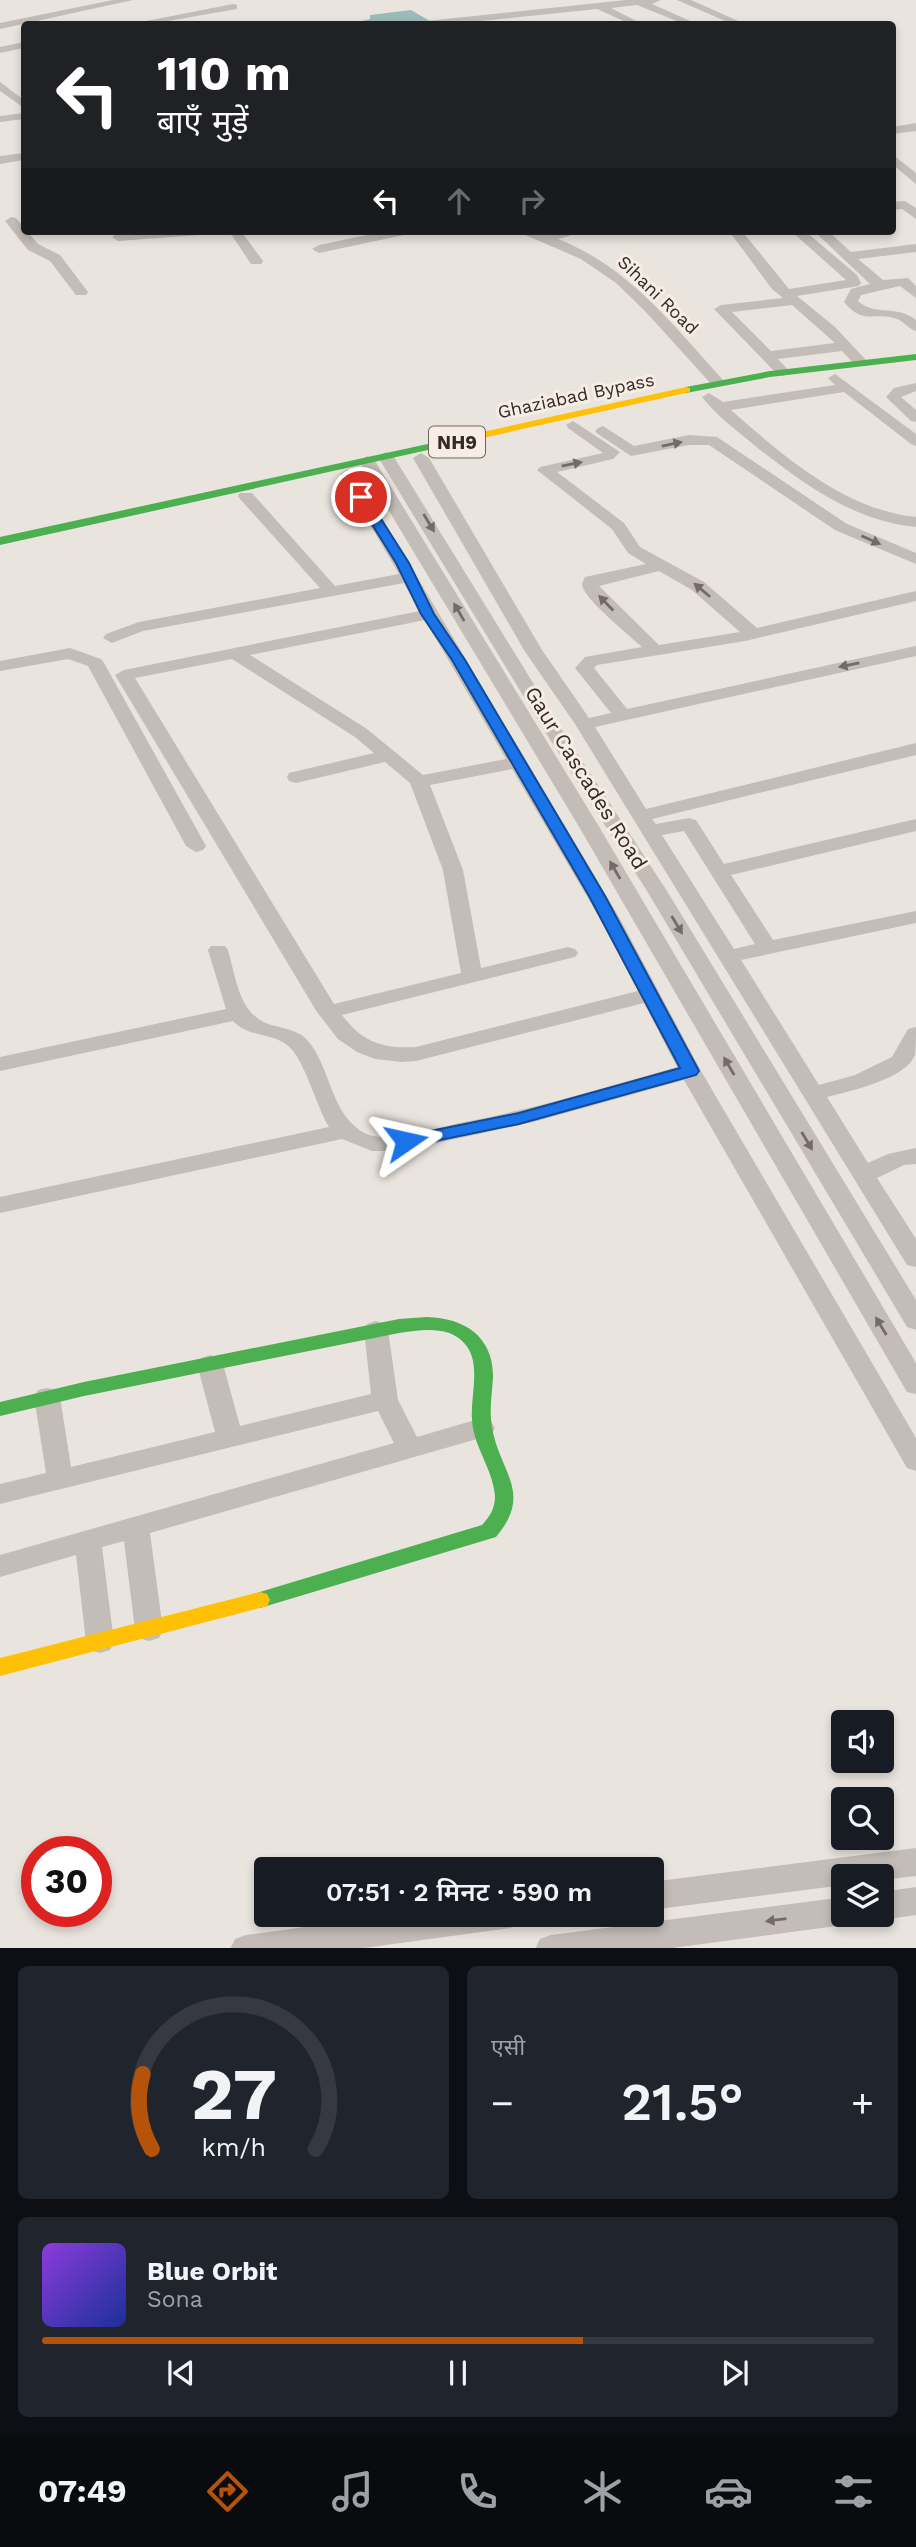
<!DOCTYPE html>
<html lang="hi">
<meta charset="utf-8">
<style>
:root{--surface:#171b24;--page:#20242c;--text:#f1f3f6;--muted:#9ea1a6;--line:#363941;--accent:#b45309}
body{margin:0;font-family:"Work Sans","Noto Sans Devanagari",sans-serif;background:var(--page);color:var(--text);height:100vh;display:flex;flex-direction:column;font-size:26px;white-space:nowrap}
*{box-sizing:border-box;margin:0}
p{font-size:23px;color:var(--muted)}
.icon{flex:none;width:38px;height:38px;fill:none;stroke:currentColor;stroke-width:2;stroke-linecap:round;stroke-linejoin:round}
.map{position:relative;height:1948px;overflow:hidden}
.sheet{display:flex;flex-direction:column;gap:18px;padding:18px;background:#0d0f14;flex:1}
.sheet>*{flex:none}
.guide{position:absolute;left:21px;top:21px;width:875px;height:214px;border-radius:7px;box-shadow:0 4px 10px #0003;background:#202124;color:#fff;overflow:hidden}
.buttons{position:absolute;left:831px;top:1710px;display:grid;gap:14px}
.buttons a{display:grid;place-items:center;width:63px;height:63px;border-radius:7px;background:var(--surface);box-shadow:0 4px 10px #0003;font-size:35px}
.speed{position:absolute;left:21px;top:1836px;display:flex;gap:14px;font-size:35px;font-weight:700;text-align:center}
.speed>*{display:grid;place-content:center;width:91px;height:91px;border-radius:50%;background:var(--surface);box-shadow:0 4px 10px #0003;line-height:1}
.speed .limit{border:10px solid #d22;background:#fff;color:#111}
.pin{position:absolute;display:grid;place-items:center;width:60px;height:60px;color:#fff;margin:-30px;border:4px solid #fff;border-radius:50%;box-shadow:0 2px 7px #0007}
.me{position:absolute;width:77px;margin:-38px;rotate:79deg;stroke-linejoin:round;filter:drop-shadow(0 0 5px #0008)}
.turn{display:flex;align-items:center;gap:24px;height:147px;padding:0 21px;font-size:32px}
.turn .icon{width:91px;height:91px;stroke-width:2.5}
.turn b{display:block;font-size:49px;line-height:60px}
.lanes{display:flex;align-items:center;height:66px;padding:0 21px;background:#0003;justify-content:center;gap:35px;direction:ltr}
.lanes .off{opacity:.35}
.big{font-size:52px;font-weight:600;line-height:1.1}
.sheet .widget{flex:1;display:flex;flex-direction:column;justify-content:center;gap:10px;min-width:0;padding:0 24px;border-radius:10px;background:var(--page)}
.sheet .dial{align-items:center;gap:0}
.dial svg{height:182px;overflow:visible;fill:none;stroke:var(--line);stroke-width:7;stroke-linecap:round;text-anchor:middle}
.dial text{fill:var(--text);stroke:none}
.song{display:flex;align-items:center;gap:21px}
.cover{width:84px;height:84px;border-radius:10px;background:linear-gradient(135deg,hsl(270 70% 55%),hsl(230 70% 35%))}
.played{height:7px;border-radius:4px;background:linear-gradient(90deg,var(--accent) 65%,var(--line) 65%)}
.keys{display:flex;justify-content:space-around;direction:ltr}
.heat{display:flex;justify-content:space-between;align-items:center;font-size:38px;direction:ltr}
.sheet .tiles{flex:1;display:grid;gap:18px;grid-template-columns:1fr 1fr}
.widget:last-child{grid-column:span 2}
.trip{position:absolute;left:254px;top:1857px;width:410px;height:70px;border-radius:7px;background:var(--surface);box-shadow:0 4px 10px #0003;font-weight:600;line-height:70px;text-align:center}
.menu{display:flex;height:112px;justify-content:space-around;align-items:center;background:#090b0e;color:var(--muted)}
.menu .icon{width:49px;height:49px}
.menu .active{color:var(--accent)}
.menu b{font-size:32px;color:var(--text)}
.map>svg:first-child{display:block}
.water{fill:#9cbbb8}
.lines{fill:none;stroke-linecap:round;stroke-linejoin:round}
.street{fill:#c3bcb7;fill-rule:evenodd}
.fast{fill:#4caf50;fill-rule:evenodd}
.slow{fill:#ffc107;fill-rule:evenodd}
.oneway{fill:#746b67}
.route{fill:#1a73e8;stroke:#114b97;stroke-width:2}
.labels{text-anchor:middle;stroke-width:6;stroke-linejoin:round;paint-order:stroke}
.far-street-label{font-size:18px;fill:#332926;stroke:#f7ede4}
.shield{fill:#f7ede4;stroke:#6e645f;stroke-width:2}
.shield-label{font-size:19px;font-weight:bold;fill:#332926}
.street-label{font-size:21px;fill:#332926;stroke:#f7ede4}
</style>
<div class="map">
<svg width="916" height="1949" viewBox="0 0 916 1949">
<rect width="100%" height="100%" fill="#eae4de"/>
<path class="water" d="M411,10L430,21C411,24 379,31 362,21L370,19V15Z"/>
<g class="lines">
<path class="street" d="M113,0H133L0,29V23Z
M626,0H661L652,4L697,24H684L637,5L611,8L642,24H630L597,9L452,24H421L426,21Z
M677,0H691L745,24H732Z
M233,4L237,5V9L151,24H131Z
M24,42V48L0,53V47Z
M0,82L24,100V108L0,91Z
M24,113V119L0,122V116Z
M916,123V131L892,134V127Z
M24,153V160L0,164V156Z
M892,154L916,173V184L892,164Z
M905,201L916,208V219L902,209L892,210V202Z
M11,217L16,218L38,244L60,255L88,292L86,295H76L50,261L28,250L5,221Z
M146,231H204L198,235L118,241L112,237L118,233Z
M229,231H241L263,261L261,264H251Z
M386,231H410L404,235L319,253L312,249L319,245Z
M516,231H534L544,234L586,231L558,239C629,267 673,325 723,380L725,383L723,386H713L645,311L616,283L581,259Z
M729,231H742L789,289L846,280L791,231H805L857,275L861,283L859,286L797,296L835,327L866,360V366H856L842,351L778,359L790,372L783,376L778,375L714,309L721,305L783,298L772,289ZM792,305L835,343L771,351L732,312Z
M814,231H828L851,252L916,244V252L858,259L883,280L908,278L916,286V298L900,286L861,295L858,301C876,317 896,304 916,320V331C908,329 904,321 897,319C873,311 864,326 844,302L851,289L870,284Z
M835,374L916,434V446L911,444L844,392L731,410C782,455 845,510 916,517V527C853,521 802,483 754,445C736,430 716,415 702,397L709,393L723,402L835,385L828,378Z
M916,383V391L901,397L916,410V422L911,421L886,397L894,388Z
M573,421L620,452L613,459L557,472L624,523L640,547L704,582L757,628L916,591V601L745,641L597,665L594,668L627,709L916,646V656L595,727L646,809L916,743V755L652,819L656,824L689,818L696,820L724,864L916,819V831L731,875L773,940L916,911V923L741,960L819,1085L855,1075L892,1057L908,1029L916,1027C916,1036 916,1047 915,1055C906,1079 850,1091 827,1097L868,1163L888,1154L916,1148V1164L904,1165L877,1178L916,1239V1267L907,1265L575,724L524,650L413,458L421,453L429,458L542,650L589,718L611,713L575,668L585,657L642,647C629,635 589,603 583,588C581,583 583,582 585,577L646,564L628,553L612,529L537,470L540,467L603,453L568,428L566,425ZM659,571L692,590L740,632L659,645L599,586ZM684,831L755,944L734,949L662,835Z
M603,426L634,446L689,435L717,437L847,524L916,553V564L835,530L709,445H689L631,456L598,434L595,431L598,428Z
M386,452L394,457L562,730L667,891L916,1300V1330L907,1327L647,891L544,730L378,457Z
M367,456L375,461L598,825L916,1363V1394L907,1392L578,825L359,461Z
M348,469L356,474L619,917L701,1071L916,1438V1471L907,1468L684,1080L537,1121L401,1151H372L342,1139L0,1213V1197L329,1127C316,1106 304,1057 287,1045C270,1032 249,1038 233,1021L0,1071V1057L226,1009L208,950L211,946H225L228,950C237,981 239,1018 275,1026C287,1029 300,1031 308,1041C330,1067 330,1107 357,1128C366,1136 376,1137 387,1137C410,1137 433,1129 455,1124C530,1110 604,1088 677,1067L644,1003L416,1061L401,1062L375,1059L357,1052L338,1039L317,1012L115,675L124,670L420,611L404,583L143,631L112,643L103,638L106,634L139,622L320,588L240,499L238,496L240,493H252L335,586L399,574L340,474ZM425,620L506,759L423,775L367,729L250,655ZM232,659L355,737L374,753L289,773L287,777L289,781L296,783L385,762L410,783L443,870L461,973L334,1004L135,678ZM512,769L599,917L638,991L416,1047C383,1049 362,1042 342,1015L575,957L578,953L575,949L568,947L481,968L463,870L430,785Z
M70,648L101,659L104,663L206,846L203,850L196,852L186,846L88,666L68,659L0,671V661Z
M376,1321L385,1324L388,1330L398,1400L417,1437L482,1418L491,1421L495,1428L491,1435L150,1533L163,1630L159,1638L149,1641L139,1638L135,1630L124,1541L102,1547L114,1642L110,1650L100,1653L90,1650L86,1642L76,1555L0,1577V1555L394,1443L378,1411L0,1504V1484L46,1473L34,1397L38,1390L47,1388L56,1390L60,1397L71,1467L215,1432L197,1364L201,1358L210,1355L219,1358L223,1364L240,1426L371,1394L364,1330L367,1324Z
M916,1848V1876L882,1880V1876H844V1885L651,1910V1882Z
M916,1887V1915L882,1920L871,1916L882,1914V1892Z
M844,1897V1914H858L855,1921L844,1925L665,1949H535L540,1939L551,1935Z
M399,1914H525L521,1924L510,1928L357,1949H230L235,1939L246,1935Z"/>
<path class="fast" d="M916,354V360L770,377L686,393L681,390L686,387L770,371Z
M469,435L475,438L473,440L0,545V537Z
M427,1317C465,1318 494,1337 493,1378C492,1394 489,1410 492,1427C499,1472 534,1492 496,1537L260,1608L253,1606L250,1600L253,1594L482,1525C490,1516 495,1509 495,1496C493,1469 473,1446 472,1419C470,1396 482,1364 465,1344C449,1325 421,1330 399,1333L84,1396L0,1416V1402L84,1382L399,1319Z"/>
<path class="slow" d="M686,387L690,388V392L469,441L463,438L469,435Z
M260,1592L267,1594L270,1600L267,1606L0,1676V1658Z"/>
</g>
<defs><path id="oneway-solid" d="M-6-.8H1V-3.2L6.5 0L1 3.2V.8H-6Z" transform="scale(1.75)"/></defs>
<g class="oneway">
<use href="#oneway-solid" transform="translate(672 444) rotate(-12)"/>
<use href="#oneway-solid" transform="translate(572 464) rotate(-12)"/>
<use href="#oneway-solid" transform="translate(429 523) rotate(59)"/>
<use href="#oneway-solid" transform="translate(871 540) rotate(24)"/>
<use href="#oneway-solid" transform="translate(702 590) rotate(-140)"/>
<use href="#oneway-solid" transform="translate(606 603) rotate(-134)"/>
<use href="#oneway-solid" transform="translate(459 612) rotate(-120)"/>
<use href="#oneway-solid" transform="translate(849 665) rotate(168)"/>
<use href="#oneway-solid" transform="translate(615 870) rotate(-120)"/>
<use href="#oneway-solid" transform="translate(677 925) rotate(59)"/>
<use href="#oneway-solid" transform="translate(729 1066) rotate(-120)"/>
<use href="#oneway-solid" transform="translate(807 1141) rotate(59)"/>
<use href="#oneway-solid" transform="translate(881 1326) rotate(-121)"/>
<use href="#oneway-solid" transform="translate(776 1920) rotate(173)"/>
</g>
<path class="route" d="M361,493L367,497L409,563L434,614L465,660L605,896L699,1071L696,1075L519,1124L406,1147L398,1141L406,1136L519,1113L680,1068L589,896L452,660L421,614L396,563L355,497Z"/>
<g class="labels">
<g class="far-street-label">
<text transform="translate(658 295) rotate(44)" y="6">Sihani Road</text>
<text transform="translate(576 396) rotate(-12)" y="6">Ghaziabad Bypass</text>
</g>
<rect class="shield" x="429" y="426.5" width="56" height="31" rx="5"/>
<g class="shield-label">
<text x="457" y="449">NH9</text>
</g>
<g class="street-label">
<text transform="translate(586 778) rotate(58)" y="7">Gaur Cascades Road</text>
</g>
</g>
</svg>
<div class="buttons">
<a><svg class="icon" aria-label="sound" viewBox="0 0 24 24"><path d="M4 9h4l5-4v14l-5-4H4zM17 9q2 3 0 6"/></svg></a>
<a><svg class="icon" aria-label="search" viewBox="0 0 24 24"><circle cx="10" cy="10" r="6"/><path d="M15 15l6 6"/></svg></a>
<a><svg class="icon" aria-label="layers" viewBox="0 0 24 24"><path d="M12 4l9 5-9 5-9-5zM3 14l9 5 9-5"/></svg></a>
</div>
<div class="speed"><div class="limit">30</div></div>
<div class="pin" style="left:361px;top:497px;background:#d93025"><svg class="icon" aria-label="arrive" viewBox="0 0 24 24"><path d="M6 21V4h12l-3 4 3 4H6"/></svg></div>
<svg class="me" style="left:406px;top:1141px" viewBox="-20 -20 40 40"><path d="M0-17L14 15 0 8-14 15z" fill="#1a73e8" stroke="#fff" stroke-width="4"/></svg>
<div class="trip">07:51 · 2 मिनट · 590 m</div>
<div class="guide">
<div class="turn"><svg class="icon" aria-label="left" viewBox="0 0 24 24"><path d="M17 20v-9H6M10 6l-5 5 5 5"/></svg><div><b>110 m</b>बाएँ मुड़ें</div></div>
<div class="lanes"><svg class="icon" aria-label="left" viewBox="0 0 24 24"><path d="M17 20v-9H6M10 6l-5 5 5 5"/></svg><svg class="icon off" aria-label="ahead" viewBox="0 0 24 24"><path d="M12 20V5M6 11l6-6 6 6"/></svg><svg class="icon off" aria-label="right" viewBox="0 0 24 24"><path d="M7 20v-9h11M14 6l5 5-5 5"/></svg></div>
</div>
</div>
<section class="sheet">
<div class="tiles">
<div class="widget dial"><svg viewBox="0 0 100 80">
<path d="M14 69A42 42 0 1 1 86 69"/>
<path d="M14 69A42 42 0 0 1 10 36" stroke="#b45309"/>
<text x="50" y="56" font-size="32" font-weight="700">27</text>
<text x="50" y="72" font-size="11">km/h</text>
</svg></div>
<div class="widget"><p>एसी</p>
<div class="heat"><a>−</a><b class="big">21.5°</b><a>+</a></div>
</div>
<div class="widget">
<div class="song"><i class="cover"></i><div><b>Blue Orbit</b><p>Sona</p></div></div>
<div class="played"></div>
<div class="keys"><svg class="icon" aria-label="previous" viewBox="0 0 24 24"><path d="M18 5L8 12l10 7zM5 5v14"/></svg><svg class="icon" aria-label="pause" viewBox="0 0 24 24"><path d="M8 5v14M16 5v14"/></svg><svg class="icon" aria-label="next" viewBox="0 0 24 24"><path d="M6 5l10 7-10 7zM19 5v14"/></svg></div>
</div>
</div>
</section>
<nav class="menu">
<b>07:49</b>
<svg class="icon active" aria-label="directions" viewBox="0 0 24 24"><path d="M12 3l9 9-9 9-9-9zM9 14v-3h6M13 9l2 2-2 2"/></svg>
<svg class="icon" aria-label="music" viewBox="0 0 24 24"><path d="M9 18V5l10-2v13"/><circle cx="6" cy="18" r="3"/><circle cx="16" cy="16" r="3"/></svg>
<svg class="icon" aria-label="phone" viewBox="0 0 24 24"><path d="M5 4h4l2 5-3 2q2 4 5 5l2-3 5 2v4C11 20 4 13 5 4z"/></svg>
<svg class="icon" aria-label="climate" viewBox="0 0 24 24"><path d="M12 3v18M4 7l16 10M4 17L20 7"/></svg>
<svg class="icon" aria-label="car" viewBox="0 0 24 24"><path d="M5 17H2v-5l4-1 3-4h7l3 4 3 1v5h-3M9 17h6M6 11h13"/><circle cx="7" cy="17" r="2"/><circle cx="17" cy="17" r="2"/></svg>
<svg class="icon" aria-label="filters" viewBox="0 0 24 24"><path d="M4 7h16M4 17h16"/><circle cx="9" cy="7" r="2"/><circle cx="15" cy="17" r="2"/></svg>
</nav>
